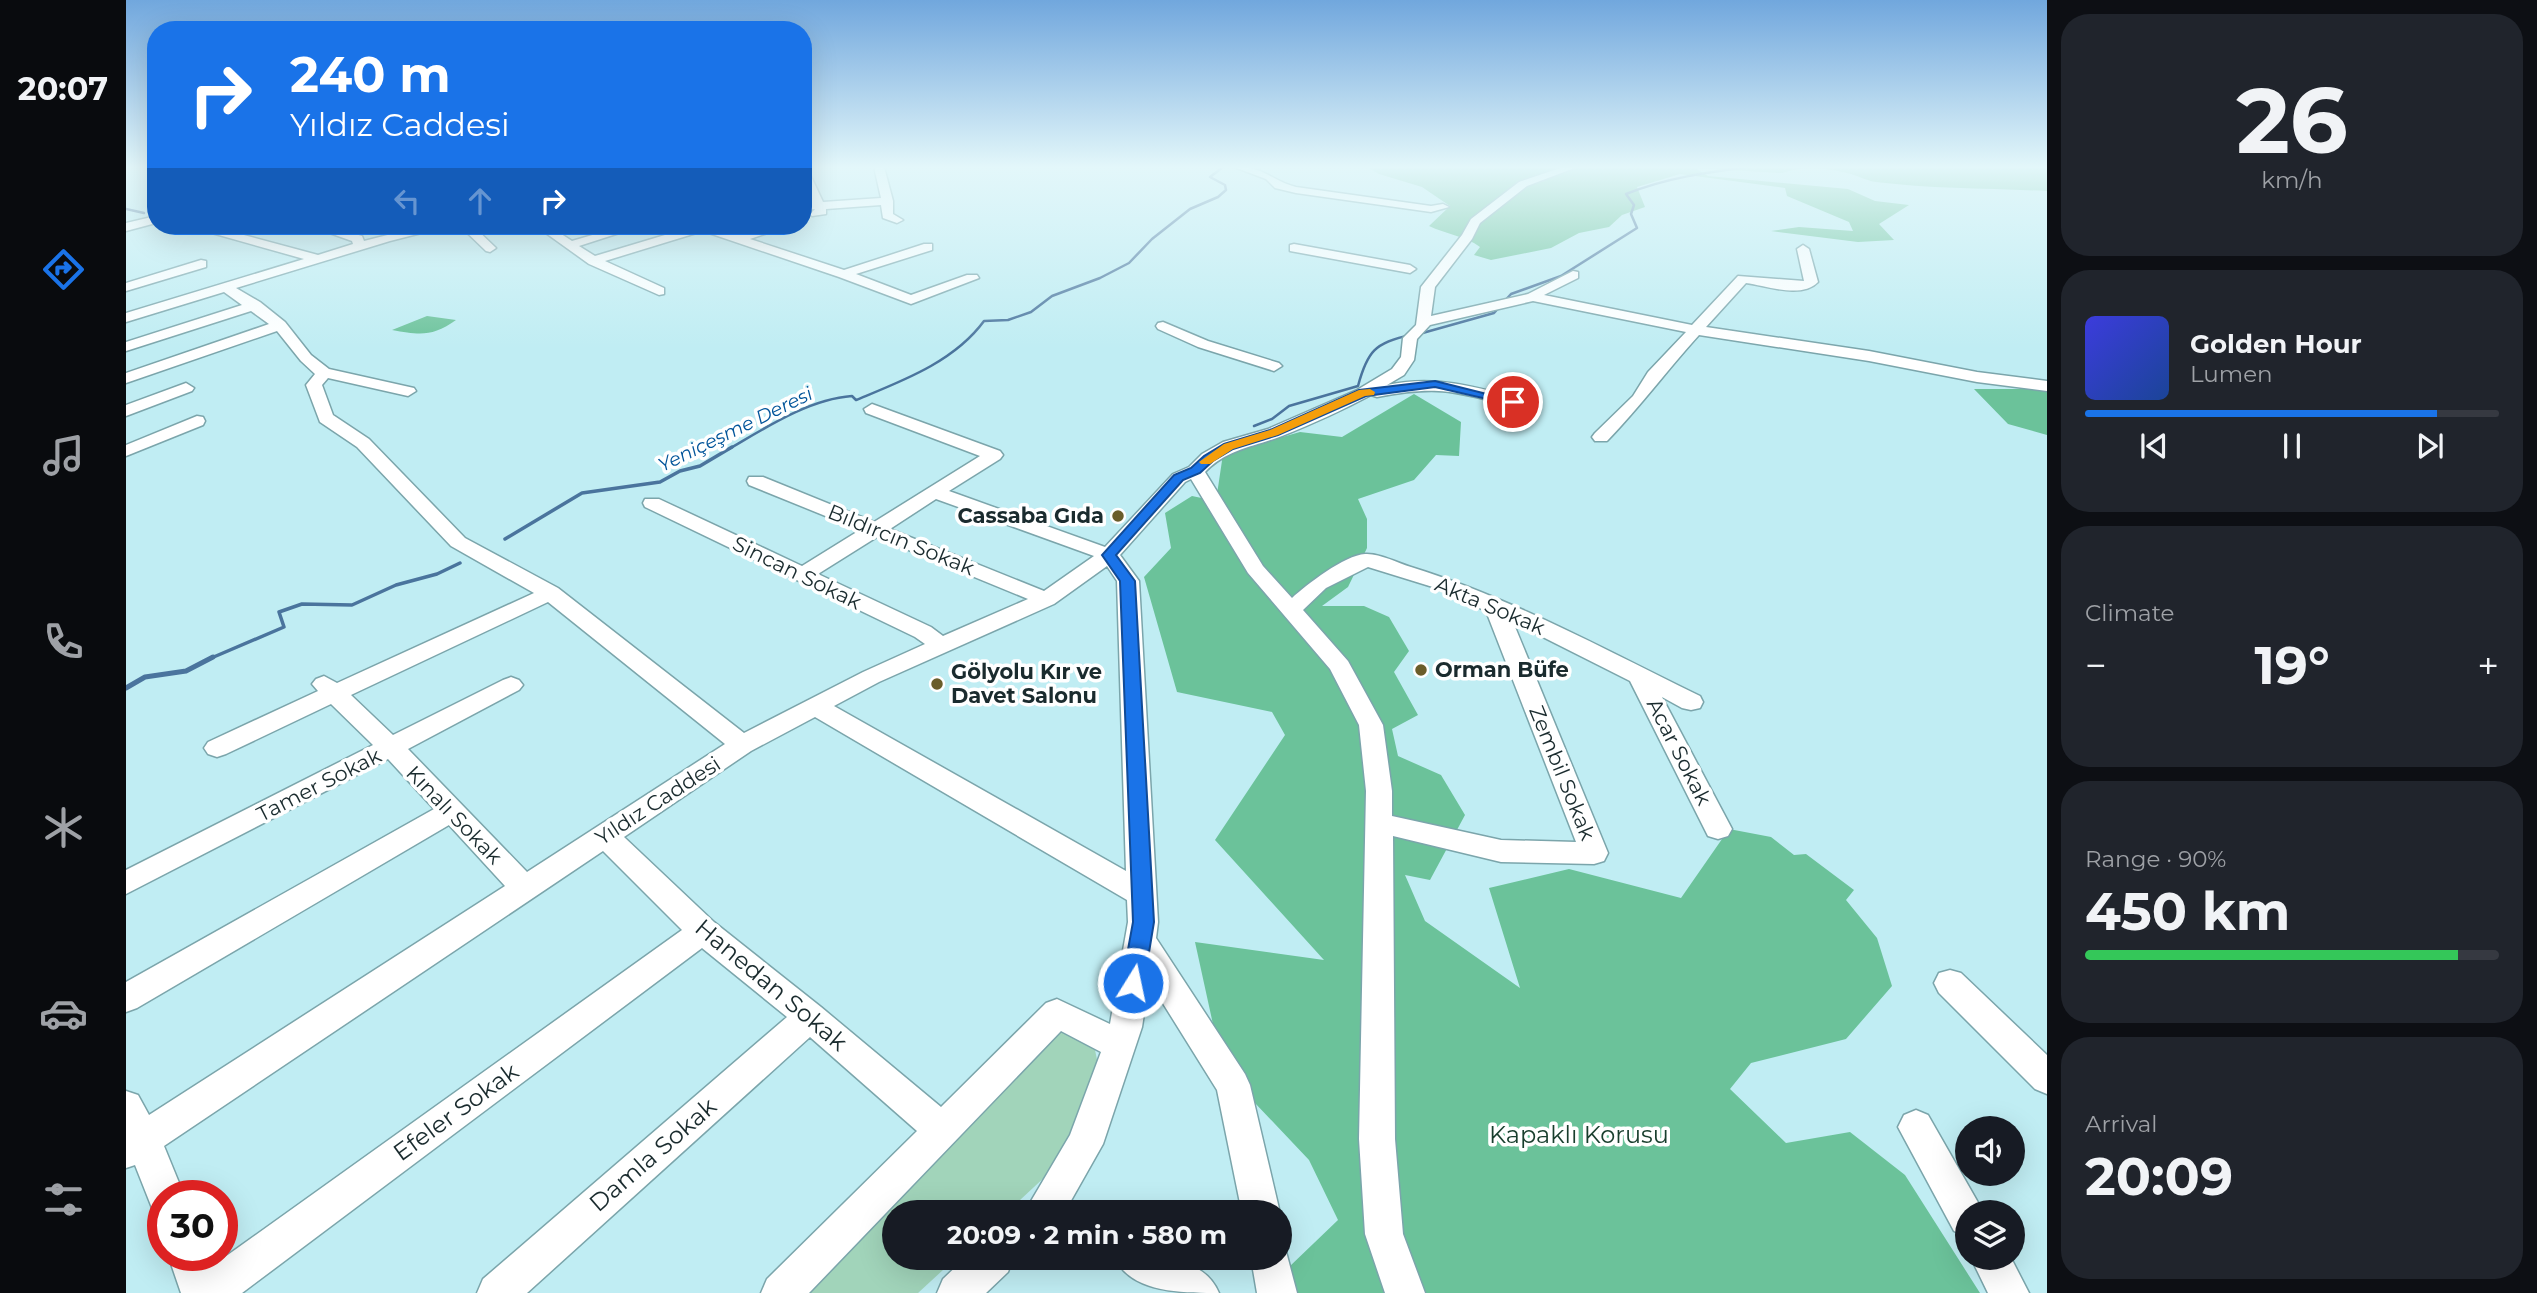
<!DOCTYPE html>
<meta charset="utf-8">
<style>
:root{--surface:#171b24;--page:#20242c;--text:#f1f3f6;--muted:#9ea1a6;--line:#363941;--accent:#1a73e8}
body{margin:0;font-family:Montserrat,sans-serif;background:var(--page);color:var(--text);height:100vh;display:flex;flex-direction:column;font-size:26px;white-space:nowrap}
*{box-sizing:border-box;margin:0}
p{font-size:23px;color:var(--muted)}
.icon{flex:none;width:38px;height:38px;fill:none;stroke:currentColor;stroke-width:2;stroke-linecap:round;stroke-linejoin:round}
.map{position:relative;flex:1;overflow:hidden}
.drawer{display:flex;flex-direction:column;gap:14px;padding:14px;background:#0d0f14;width:490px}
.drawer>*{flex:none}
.hud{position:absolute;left:21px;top:21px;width:665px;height:214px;border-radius:28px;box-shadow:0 7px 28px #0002;background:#1a73e8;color:#fff;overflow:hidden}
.buttons{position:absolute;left:1829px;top:1116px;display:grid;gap:14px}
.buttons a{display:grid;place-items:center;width:70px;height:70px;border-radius:50%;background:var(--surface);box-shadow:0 7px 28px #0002;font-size:35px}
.speed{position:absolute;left:21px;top:1180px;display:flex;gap:14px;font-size:35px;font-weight:700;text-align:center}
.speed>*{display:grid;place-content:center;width:91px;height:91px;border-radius:50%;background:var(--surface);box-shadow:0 7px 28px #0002;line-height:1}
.speed .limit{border:10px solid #d22;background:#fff;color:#111}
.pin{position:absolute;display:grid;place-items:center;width:60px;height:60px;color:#fff;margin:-30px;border:4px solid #fff;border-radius:50%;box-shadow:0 2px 7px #0007}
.me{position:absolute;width:77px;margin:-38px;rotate:10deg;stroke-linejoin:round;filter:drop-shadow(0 0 5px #0008)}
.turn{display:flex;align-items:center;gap:24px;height:147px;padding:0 28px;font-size:32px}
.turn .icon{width:91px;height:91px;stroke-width:2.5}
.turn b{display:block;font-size:49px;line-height:60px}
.lanes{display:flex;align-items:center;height:66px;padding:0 28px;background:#0003;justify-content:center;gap:35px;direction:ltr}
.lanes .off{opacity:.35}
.big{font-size:52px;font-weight:700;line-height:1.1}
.drawer .widget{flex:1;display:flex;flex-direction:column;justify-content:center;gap:10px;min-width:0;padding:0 24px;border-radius:28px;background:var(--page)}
.drawer .dial{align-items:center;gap:0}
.dial b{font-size:91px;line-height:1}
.song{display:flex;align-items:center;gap:21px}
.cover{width:84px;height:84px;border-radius:10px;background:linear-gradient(135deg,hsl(240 70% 55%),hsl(220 70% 35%))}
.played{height:7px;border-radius:4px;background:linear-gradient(90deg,var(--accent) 85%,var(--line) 85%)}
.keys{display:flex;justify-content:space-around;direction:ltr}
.heat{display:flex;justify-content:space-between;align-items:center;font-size:38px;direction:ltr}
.charge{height:10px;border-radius:5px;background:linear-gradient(90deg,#34c759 90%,var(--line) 0)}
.trip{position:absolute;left:756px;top:1200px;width:410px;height:70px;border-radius:35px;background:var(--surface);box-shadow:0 7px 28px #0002;font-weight:700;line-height:70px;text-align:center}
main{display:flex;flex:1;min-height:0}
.dock{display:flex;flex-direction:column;width:126px;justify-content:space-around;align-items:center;background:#090b0e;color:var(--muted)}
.dock .icon{width:49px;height:49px}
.dock .current{color:var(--accent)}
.dock b{font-size:32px;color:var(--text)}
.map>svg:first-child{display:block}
.green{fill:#a1d4ba}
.forest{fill:#6bc29a}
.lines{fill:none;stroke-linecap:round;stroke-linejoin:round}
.stream-far2{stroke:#4a749d;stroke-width:2.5}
.stream-far1{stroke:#4a749d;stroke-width:3.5}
.stream{stroke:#4a749d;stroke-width:5}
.minor-casing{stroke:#7ba5ab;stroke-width:3}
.minor{fill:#fff;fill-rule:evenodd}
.route{fill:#1a73e8;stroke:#114b97;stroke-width:2}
.slow{fill:#f59e0b}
.poi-dot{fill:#6a5d2a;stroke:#fff;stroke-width:2.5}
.labels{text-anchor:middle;stroke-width:7;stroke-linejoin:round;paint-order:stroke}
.far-water-label{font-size:19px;font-style:italic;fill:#00549a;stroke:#fff}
.poi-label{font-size:21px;font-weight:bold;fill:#1a2b2e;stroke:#fff;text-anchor:start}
.street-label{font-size:21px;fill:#1a2b2e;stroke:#fff}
.near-street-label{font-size:24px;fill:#1a2b2e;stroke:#fff}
.near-park-label{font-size:24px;fill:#183e2d;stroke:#fff}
</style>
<main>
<nav class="dock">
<b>20:07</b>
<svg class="icon current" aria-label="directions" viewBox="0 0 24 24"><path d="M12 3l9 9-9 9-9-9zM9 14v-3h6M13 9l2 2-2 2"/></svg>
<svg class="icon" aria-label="music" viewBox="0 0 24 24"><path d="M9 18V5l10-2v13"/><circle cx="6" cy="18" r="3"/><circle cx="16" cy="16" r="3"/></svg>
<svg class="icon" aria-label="phone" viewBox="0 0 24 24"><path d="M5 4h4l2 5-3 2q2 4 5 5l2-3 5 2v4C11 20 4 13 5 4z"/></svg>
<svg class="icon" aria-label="climate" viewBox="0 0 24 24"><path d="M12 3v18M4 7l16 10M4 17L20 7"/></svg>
<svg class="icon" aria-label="car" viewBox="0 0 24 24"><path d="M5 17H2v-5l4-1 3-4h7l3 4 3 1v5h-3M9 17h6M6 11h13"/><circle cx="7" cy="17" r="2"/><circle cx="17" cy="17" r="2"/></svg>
<svg class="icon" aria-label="filters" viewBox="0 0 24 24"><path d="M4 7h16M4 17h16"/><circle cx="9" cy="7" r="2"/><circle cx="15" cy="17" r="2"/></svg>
</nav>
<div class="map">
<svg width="1921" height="1293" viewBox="0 0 1921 1293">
<rect width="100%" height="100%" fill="#c0edf3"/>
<path class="green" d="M943,1030L969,1050L973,1069L941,1142L922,1174L880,1213H768V1258H830L792,1293H669L923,1032Z"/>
<path class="forest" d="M1241,167H1921V191C1864,188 1806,189 1750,182C1741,181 1733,176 1725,174C1703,168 1677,165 1656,173L1569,168L1582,176L1722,189L1749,201L1783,205L1753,224L1768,240L1732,242L1645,231L1673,227L1727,231L1723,222L1661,196L1659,188L1554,174L1511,187L1519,207L1496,215L1483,227L1453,233L1425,248L1365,260L1348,255L1354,247C1340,236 1319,234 1303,226L1324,206L1296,187L1253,174Z
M301,316L330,320C306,337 294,335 266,330Z
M1848,389H1921V435L1882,424Z
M1288,394L1335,422L1333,456L1310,455L1288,480L1232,499L1241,519V548L1222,587L1196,606H1238L1263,617L1283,651L1268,672L1292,715L1266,729L1272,756L1315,775L1339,815L1304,880L1279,875L1299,921L1394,988L1363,888L1443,869L1555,898L1603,829L1645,837L1668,855L1680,854L1728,890L1720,900L1751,938L1766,986L1720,1039L1625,1063L1604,1089L1660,1143L1724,1132L1779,1175L1854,1293H1168L1163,1267L1212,1220L1183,1160L1128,1102L1090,1038L1069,942L1198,960L1089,840L1159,735L1146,712L1051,692L1018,577L1045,548L1039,513L1066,496L1090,501L1097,454L1174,432L1216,437Z"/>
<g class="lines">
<path class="stream-far2" d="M0,209L18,213
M1293,334L1368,313L1385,294L1435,276L1511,228L1505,214L1508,205L1500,194C1540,178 1581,172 1624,167
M1128,426L1146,419L1163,406L1232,386C1241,352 1249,342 1285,335
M603,449C639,428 683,399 726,396L730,400C776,381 828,362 858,321L882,320L905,312L926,296L974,278L1003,263L1026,239L1064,209L1092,197L1100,190L1099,185L1084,177L1097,167"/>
<path class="stream-far1" d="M379,539L456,493L534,482L554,471L574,466L606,447
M83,659L158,627L153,612L176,604L226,605L270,585L311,574L334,563"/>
<path class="stream" d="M0,688L19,677L60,671L87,657"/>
<g class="minor-casing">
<path id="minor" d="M677,167L682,170L697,202L755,198L748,167H758L767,201V214L777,220L771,223L757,218L755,205L700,209V214L686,216L684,214L689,209L677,210V204L686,203L677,182Z
M1108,167C1139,166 1145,181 1170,187L1305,206L1317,204L1323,207L1305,212L1170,193L1149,188L1140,179Z
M1437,167H1451L1401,186L1354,223L1346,239L1309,287L1305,316L1402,294L1447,271L1452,272V278L1418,295L1566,325L1612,276L1678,281L1671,249L1677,245L1683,249L1692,282C1676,299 1641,286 1620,283L1580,327L1743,351L1851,372L1921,381V391L1851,382L1743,361L1573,335C1541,370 1515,406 1481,441H1469L1466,437L1469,433L1507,396L1522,372L1560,332L1407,301L1304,325L1291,339L1288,360L1278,375L1261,385C1308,375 1348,386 1393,399L1401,407C1397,418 1383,428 1371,425L1369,421L1384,409L1381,405C1326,390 1308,386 1251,397L1245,395C1217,410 1186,424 1156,436C1128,447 1101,449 1079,472L1137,566L1166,598C1180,585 1219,555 1239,554C1253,553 1272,563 1285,567C1386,598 1479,650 1574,696L1577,702L1574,708L1565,710L1556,708L1536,697L1606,829L1602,836L1592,839L1582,836L1504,681L1387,622L1482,853L1478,861L1468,864L1375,862L1267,836L1269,1139L1277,1234L1299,1293H1259L1239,1234L1233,1139L1240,791L1233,725L1204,669L1122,573L1065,479L1059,482L994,555L1013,581L1032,922L1030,938L1119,1074L1124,1085L1154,1213L1153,1214L1116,1213L1091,1090L1023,981L1016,1027L977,1144L938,1213H898L944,1135L975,1052L935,1031L683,1293H635L641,1279L791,1131L684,1037L401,1293H351L357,1279L661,1017L576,948L116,1293H55L42,1255H80L85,1267L556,930L477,851L38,1146L58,1195H37V1213L26,1208L9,1165L0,1168V1091L12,1095L23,1115L379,886L323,825L11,1008L0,1012V982L308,809L262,759L0,894V870L247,745L205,704L100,754L91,757L82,754L78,748L82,742L192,691L186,684L190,679L198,676L211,683L408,593L325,546L231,447L194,422L180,385L189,374L175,361L151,331L0,383V373L143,324L125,311L0,351V342L116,305L98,292L0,322V313L178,259L68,228L66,226H84L192,255L227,244L226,241L184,226H201L236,236L238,241L297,226H317L315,228L264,241L110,288L134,302L159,322L185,355L203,369L288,388L290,391L282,396L202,378L196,385L207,415L243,439L339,538L432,588L618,733L737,672L799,644L789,637L519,507L517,503L519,499H533L676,566L734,530L623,485L621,481L623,477H637L748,522L854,456L740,413L738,409L746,404L874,451L877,455L874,459L823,491L979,547L1047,474L1063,467L1076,454L1097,442L1142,429L1231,390L1266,369L1275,357L1277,338L1290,325L1295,287L1336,235L1345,219L1393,182ZM810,499L968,556L918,591L764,529ZM751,537L902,599L817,636L805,627L692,574ZM981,566L991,581L1000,871L708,706L753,682L928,604ZM1242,567L1310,588L1360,611L1450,842L1375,840L1266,816V791L1257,725L1222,661L1177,610L1200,588ZM422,602L599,744L401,872L282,749L393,690L397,685L393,680L385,677L377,680L267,735L225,695ZM689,717L1001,900L1002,922L984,1024L931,999L920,1003L815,1107L695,1007L588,922L498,837L625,751Z
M30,216V223L0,231V223Z
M334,226H347L370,248L364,252L360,251Z
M410,226H423L446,241L497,226H515L453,246L469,256L569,226H587L612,235L644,226H662L624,239L718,270L798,244H806V250L730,274L785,295L841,275H851L853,278L785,304L713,277L577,231L479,261L538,288V294L533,295L463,264Z
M1168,244L1284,265L1290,269L1284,273L1164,251V245Z
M75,260L80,261V267L0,291V283Z
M1037,322L1082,341L1153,363L1156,366L1148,371L1072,347L1032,329L1030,326L1032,323Z
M60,383L68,388L66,391L0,416V405Z
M71,416L77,417L79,421L77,425L0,456V445Z
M1824,970L1835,973L1921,1055V1094L1909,1089L1813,993L1808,983L1813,973Z
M1790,1110L1802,1115L1858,1213H1841V1237L1828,1231L1772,1127L1778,1115Z
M1153,1242L1158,1244L1171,1293H1131L1125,1258H1153Z
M839,1258H887L882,1272L860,1293H811L817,1279Z
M989,1258C1025,1258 1076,1253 1093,1293C1057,1293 1005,1293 989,1258Z
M1845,1258H1885L1903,1293H1862Z"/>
</g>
<use href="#minor" class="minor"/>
</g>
<linearGradient id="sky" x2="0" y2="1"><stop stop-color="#71a7dd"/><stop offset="0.48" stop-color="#e3f7fa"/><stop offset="1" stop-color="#e3f7fa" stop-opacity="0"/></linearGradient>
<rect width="1921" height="348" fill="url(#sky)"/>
<path class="route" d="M1309,381L1393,402L1387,405L1309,387L1240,396L1152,435L1107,449L1087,461L1074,473L1057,480L990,555L1009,581L1028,922L1018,983L1015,990L1007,993L999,990L996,983L1007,922L994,581L976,555L1048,475L1065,468L1078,456L1098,444L1144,430L1233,390Z"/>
<path class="slow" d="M1244,389L1249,392L1248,395L1239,396L1152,435L1107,449L1084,464H1075L1073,462L1098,444L1144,430L1233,390Z"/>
<g class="poi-dot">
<circle cx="992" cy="516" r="7"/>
<circle cx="1295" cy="670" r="7"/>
<circle cx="811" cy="684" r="7"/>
</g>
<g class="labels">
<g class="far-water-label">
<text transform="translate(609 429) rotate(-26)" y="7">Yeniçeşme Deresi</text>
</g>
<g class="poi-label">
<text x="978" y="523" text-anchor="end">Cassaba Gıda</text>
<text x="1309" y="677">Orman Büfe</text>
<text x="825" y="679">Gölyolu Kır ve<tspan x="825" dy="24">Davet Salonu</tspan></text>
</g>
<g class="street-label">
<text transform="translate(775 540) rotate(22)" y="7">Bıldırcın Sokak</text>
<text transform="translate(671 573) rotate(26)" y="7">Sincan Sokak</text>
<text transform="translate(1364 606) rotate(23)" y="7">Akta Sokak</text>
<text transform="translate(1553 752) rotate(63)" y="7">Acar Sokak</text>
<text transform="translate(1436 773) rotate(68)" y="7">Zembil Sokak</text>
<text transform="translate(193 785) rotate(-27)" y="7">Tamer Sokak</text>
<text transform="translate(532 801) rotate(-33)" y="7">Yıldız Caddesi</text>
<text transform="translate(328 815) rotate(46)" y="7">Kınalı Sokak</text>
</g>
<g class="near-street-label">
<text transform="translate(645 985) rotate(40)" y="8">Hanedan Sokak</text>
<text transform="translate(330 1112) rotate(-36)" y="8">Efeler Sokak</text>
<text transform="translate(527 1155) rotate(-41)" y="8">Damla Sokak</text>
</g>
<g class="near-park-label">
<text x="1453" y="1143">Kapaklı Korusu</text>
</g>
</g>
</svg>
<div class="buttons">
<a><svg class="icon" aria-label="sound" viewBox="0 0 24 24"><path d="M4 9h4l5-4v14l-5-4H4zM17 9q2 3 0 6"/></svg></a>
<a><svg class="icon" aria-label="layers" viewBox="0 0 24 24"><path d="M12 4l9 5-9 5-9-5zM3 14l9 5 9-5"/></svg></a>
</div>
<div class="speed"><div class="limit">30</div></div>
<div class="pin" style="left:1387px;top:402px;background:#d93025"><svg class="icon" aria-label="arrive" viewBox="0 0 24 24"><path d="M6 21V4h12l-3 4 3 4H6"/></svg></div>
<svg class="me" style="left:1007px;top:983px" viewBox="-20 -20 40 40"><circle r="17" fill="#1a73e8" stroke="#fff" stroke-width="3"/><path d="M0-11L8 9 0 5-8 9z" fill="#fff"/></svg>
<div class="trip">20:09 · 2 min · 580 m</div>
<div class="hud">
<div class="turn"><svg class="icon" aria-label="right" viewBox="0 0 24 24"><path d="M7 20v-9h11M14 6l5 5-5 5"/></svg><div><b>240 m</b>Yıldız Caddesi</div></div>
<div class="lanes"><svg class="icon off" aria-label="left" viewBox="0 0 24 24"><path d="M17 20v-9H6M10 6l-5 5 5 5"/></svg><svg class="icon off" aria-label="ahead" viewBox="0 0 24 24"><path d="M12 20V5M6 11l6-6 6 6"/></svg><svg class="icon" aria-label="right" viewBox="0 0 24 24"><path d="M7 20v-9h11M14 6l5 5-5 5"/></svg></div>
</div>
</div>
<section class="drawer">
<div class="widget dial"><b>26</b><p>km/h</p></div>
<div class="widget">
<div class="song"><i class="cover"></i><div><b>Golden Hour</b><p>Lumen</p></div></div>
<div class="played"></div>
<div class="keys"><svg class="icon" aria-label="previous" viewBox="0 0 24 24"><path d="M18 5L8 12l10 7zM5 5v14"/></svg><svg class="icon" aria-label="pause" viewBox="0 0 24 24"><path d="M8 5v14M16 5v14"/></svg><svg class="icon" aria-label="next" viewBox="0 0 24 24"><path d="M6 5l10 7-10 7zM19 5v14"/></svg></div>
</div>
<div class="widget"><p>Climate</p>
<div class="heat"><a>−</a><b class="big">19°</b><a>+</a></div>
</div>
<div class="widget"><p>Range · 90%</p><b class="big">450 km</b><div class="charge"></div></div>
<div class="widget"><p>Arrival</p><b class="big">20:09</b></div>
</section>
</main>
